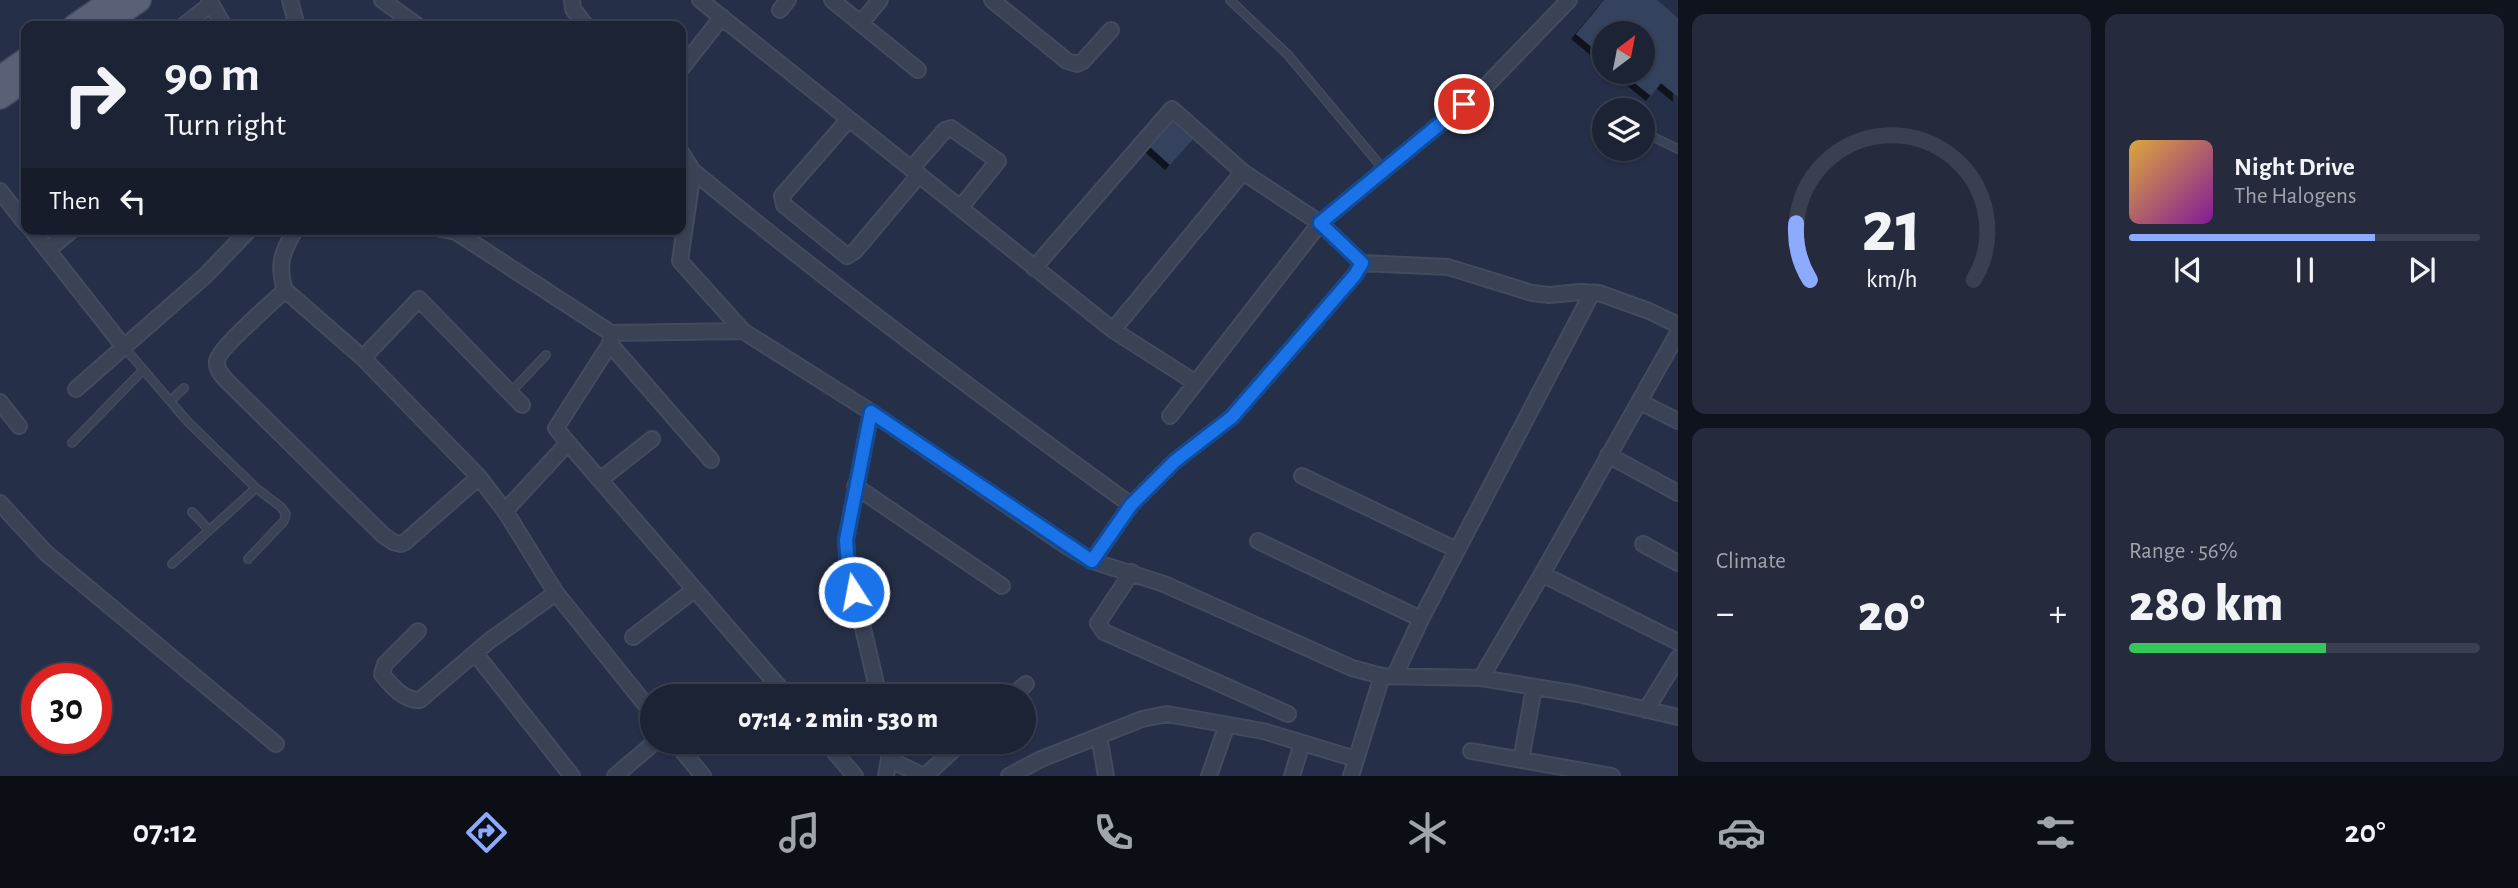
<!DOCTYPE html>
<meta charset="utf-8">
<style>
:root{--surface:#1c2335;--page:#252b3d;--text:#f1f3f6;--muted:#a0a4ad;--line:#3a4050;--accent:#8cabff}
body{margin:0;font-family:"Alegreya Sans",sans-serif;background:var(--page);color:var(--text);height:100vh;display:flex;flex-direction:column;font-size:26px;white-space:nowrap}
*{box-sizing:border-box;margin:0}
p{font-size:23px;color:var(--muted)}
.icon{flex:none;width:38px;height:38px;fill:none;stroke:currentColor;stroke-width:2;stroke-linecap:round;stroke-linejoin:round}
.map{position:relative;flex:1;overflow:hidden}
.panel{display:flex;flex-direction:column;gap:14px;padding:14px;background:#0f131d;width:840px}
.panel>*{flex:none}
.top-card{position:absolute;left:21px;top:21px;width:665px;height:214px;border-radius:14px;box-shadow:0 2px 5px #0004,0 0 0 2px var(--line);background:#1c2335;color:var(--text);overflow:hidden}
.needle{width:46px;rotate:32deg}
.tools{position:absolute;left:1592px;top:21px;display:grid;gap:14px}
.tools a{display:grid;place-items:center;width:63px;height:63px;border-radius:50%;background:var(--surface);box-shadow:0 2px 5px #0004,0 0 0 2px var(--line);font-size:35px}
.speed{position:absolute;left:21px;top:663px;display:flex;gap:14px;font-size:35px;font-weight:700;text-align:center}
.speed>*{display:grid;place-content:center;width:91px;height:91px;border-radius:50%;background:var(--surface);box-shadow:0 2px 5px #0004,0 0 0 2px var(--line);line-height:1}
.speed .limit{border:10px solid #d22;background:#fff;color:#111}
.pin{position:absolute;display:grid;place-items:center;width:60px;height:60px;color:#fff;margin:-30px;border:4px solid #fff;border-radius:50%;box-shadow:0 2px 7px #0007}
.me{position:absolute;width:77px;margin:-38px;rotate:349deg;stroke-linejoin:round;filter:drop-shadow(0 0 5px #0008)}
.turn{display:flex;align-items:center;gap:24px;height:147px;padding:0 28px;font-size:32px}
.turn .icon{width:91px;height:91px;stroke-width:2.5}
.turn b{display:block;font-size:49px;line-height:60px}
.then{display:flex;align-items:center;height:66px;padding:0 28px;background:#0003;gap:14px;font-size:26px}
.big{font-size:52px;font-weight:800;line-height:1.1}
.panel .card{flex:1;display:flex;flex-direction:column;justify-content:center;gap:10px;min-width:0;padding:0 24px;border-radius:14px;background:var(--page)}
.panel .dial{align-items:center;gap:0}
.dial svg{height:182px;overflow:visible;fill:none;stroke:var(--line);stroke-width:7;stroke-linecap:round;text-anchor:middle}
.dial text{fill:var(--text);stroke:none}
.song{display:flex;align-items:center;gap:21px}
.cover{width:84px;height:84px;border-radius:10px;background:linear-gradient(135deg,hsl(40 70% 55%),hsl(290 70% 35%))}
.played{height:7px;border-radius:4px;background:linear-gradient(90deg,var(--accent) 70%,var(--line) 70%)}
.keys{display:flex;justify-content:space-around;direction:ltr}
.heat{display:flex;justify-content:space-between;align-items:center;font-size:38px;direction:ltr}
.charge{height:10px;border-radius:5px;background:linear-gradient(90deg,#34c759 56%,var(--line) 0)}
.panel .tiles{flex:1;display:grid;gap:14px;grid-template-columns:repeat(2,1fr)}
.trip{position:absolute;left:640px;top:684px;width:396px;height:70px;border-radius:35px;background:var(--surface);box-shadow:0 2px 5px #0004,0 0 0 2px var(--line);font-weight:800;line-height:70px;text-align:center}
.tab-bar{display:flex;height:112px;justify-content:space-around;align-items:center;background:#0b0e15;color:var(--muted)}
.tab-bar .icon{width:49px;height:49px}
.tab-bar .active{color:var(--accent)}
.tab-bar b{font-size:32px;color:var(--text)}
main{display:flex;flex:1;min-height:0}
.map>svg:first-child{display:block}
.building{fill:#36425d;filter:url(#shadow)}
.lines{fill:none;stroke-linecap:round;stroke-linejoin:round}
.lane-casing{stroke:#434b5f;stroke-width:10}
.street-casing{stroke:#434b5f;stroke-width:18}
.primary-casing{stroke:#434b5f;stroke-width:26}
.lane{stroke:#3a4256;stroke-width:7}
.street{stroke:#3a4256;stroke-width:14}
.primary{stroke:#586176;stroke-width:23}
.route-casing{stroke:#114b97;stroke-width:18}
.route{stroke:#1a73e8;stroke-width:12}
</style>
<main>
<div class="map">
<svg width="1678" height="776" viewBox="0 0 1678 776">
<defs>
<filter id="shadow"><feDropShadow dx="-5" dy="5" stdDeviation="0" flood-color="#0009"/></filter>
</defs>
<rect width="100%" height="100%" fill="#252f47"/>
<path class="building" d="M1604,0H1657L1678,18V97L1661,83L1651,96L1621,72H1643V33H1605V58L1576,34Z
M1173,121L1193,139L1170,165L1150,147Z"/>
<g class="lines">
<g class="lane-casing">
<path id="lane" d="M1230,0L1288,55L1384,170
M1651,136L1678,149
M124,347L188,422L256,488L281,507L286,514L284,521L248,559
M510,393L546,355
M170,401L184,388
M72,443L143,370
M192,512L209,530
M172,564L256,488"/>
</g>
<g class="street-casing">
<path id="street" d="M209,0L224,26
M290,0L297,26
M382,0L418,26
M572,0L573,9L586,26
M700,0L1113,330L1196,383
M832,0L918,70
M992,0L1067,61L1077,64L1083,61L1111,30
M780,10L788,0
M861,23L880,0
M183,26L211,4
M681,69L722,17
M849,119L782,196L784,205L847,256L855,251L919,175
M681,152L693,171C835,288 982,397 1131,505
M911,169L945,130L951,128L998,161L960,208
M693,171L680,261L743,331
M0,191L26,224
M31,229L124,347
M296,229C282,251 277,265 285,290L363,358L479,477L505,511L556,593L653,714
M441,229L456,232L611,333L743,331L871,412L1065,545L1092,561L1164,584L1352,668L1382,676L1481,678L1578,694L1678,717
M48,250L73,229
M1362,263L1448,267L1532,293L1549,295L1581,292L1599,293L1649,311L1678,325
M1034,268L1172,109L1243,172L1320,223L1170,416
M285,290C273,302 218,349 217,361C216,371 224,378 230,384L383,535L393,542L401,544L405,542L479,477
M1113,330L1243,172
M610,344L711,460
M363,358L419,299L522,405
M76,389L206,275L250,229
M0,402L19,426
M1640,402L1678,421
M871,412L846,540L848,565L879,696
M568,443L787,696
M1608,455L1678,493
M1302,476L1457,550
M600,480L652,439
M855,486L1002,586
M0,503L46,553L276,744
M505,511L568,443L556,428L610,344L611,333
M1258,541L1421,619
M1643,544L1678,563
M1092,561L1131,505L1175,461L1232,417L1355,275L1362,263L1320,223L1485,87L1569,0
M1132,572L1098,623L1104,632L1288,714
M1542,574L1678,642
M418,631L385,664L382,674C391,686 405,701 420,700L489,641L556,593
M633,637L694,590
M475,653L572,776
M1395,675L1421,619L1592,293
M1481,678L1542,574L1678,333
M1012,696L1026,684
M1646,710L1678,658
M1099,736L1106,776
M675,742L703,776
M826,742L855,776
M1471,751L1612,776
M889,759L923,776
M1521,760L1534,688
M615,776L655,742
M886,776L889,759V742
M925,776L962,742
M1009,776L1041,759L1142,719L1167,714L1263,731L1356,759
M1209,776L1227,725
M1292,776L1302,743
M1351,776L1382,676"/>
</g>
<g class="primary-casing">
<path id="primary" d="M75,26L113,0
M102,26L139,0
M0,78L26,60
M0,97L26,79"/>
</g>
<use href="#lane" class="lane"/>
<use href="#street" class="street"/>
<use href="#primary" class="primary"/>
</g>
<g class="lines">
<g class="route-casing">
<path id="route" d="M854,592L848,565L846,540L871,412L1092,561L1131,505L1175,461L1232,417L1355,275L1362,263L1320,223L1464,104"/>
</g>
<use href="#route" class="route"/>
</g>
</svg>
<div class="tools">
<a><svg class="needle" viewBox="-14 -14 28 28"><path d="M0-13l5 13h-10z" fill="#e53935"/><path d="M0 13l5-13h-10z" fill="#a0a4ad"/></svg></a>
<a><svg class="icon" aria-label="layers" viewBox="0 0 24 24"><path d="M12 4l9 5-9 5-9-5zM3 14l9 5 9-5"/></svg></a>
</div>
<div class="speed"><div class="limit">30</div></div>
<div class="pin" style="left:1464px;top:104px;background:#d93025"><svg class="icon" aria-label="arrive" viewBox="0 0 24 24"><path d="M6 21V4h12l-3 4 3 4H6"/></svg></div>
<svg class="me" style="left:854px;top:592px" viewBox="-20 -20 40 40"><circle r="17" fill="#1a73e8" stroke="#fff" stroke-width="3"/><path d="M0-11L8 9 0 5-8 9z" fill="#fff"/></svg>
<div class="trip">07:14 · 2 min · 530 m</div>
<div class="top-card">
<div class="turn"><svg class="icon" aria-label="right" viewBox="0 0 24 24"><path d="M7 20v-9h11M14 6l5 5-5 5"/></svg><div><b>90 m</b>Turn right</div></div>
<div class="then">Then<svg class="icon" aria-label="left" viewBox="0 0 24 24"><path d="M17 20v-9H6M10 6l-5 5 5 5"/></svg></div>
</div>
</div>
<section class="panel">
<div class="tiles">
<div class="card dial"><svg viewBox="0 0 100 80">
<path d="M14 69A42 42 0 1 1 86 69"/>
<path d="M14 69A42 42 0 0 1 8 44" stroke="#8cabff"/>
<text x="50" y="56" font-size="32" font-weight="700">21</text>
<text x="50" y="72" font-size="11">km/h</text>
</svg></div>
<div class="card">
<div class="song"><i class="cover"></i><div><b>Night Drive</b><p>The Halogens</p></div></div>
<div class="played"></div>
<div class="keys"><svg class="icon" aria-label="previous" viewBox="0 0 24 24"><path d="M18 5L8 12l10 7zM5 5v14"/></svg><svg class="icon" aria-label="pause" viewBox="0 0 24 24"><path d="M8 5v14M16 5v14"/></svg><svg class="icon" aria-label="next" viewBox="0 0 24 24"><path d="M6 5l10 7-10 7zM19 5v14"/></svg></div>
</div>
<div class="card"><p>Climate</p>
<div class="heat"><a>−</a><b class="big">20°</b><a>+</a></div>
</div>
<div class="card"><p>Range · 56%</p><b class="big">280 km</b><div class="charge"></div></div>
</div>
</section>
</main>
<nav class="tab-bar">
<b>07:12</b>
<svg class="icon active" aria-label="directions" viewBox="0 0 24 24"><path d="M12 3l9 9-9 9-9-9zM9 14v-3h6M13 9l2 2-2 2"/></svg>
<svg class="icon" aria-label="music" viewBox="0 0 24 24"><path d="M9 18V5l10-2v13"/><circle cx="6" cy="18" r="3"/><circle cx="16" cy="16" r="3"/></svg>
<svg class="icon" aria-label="phone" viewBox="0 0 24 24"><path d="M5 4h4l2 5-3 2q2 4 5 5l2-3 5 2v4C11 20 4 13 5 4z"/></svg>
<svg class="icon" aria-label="climate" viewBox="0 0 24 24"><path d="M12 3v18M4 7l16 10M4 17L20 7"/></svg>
<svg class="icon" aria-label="car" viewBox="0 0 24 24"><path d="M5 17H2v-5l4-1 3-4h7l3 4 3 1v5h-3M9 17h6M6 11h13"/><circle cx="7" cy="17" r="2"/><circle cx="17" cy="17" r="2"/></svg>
<svg class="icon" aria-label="filters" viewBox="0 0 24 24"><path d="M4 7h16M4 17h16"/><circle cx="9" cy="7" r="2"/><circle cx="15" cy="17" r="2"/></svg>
<b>20°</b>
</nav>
